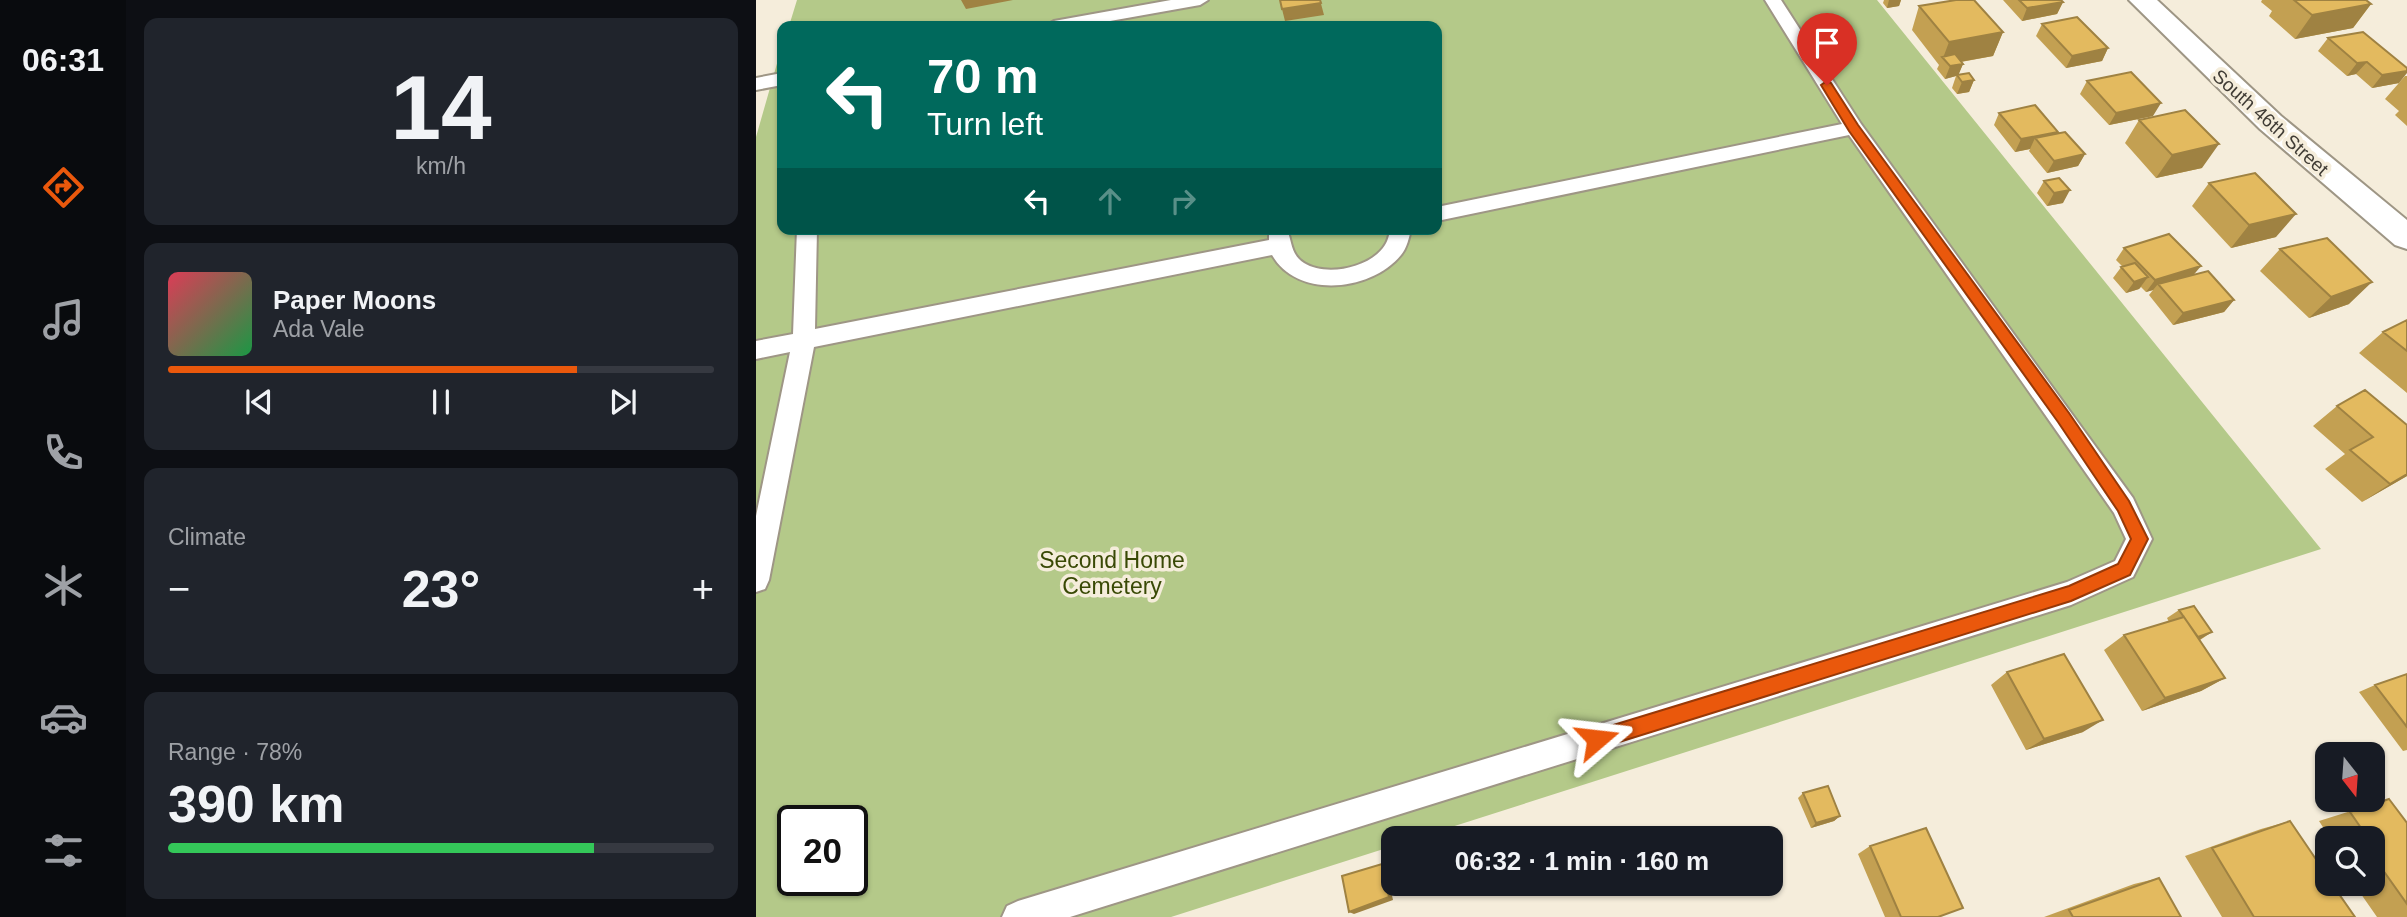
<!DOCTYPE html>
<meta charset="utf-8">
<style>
:root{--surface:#171b24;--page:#20242c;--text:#f1f3f6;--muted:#9ea1a6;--line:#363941;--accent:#ea580c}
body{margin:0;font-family:Arial,sans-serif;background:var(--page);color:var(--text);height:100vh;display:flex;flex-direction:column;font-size:26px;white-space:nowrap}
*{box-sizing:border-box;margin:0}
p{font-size:23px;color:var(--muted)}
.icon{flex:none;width:38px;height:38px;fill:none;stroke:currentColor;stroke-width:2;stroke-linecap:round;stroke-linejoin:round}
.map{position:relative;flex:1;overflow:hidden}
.panel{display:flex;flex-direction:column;gap:18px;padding:18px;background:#0d0f14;width:630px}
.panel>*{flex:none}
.top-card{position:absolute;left:21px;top:21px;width:665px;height:214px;border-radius:14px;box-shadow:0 2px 5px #0004;background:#00695c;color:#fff;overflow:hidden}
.needle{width:46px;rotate:163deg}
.fabs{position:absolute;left:1559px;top:742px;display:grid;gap:14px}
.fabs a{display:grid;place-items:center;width:70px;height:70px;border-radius:14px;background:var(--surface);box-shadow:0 2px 5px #0004;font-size:35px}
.speed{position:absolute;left:21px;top:805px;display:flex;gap:14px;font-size:35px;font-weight:700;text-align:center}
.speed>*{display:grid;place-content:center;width:91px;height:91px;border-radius:50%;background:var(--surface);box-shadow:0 2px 5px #0004;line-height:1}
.speed .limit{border:4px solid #111;border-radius:10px;background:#fff;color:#111}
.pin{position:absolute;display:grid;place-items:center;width:60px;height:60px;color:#fff;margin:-72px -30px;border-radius:50% 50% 50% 0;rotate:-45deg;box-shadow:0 0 7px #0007}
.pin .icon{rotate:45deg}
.me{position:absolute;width:77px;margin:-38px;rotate:73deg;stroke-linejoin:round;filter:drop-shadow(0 0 5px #0008)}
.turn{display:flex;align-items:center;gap:24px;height:147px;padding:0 35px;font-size:32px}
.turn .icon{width:91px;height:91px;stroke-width:2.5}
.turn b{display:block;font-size:49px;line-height:60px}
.lanes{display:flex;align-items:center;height:66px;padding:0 35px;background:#0003;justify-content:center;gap:35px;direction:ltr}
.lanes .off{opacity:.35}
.big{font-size:52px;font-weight:800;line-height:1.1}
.panel .widget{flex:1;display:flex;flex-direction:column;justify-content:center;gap:10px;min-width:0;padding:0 24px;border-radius:14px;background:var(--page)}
.panel .dial{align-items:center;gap:0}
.dial b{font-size:91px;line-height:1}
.song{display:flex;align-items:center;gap:21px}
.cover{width:84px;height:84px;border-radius:10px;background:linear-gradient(135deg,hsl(350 70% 55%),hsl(140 70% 35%))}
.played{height:7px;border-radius:4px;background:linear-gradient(90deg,var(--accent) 75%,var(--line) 75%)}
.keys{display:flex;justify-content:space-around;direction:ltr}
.heat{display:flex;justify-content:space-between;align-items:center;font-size:38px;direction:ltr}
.charge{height:10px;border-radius:5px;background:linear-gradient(90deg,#34c759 78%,var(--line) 0)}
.trip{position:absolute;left:625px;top:826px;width:402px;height:70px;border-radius:14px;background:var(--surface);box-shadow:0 2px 5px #0004;font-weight:800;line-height:70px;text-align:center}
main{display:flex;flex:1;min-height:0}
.tab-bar{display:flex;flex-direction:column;width:126px;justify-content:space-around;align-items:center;background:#090b0e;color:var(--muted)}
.tab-bar .icon{width:49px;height:49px}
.tab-bar .current{color:var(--accent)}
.tab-bar b{font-size:32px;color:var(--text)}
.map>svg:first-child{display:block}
.green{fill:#b4c989;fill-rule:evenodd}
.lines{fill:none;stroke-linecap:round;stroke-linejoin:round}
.lane-casing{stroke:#9e9685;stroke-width:4}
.street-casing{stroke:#9e9685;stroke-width:4}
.lane{fill:#fff;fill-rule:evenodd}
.street{fill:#fff;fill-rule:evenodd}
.wall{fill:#c3a052}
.shaded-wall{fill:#9f8242}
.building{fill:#e3ba5f;stroke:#9f8242;stroke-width:2}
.route{fill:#ea580c;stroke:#983908;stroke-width:2}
.labels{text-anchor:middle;stroke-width:7;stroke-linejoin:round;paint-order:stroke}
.far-street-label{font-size:19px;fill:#403c35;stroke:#f5eddb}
.park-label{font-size:23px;fill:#394905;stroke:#f5eddb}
</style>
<main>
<nav class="tab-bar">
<b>06:31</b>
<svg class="icon current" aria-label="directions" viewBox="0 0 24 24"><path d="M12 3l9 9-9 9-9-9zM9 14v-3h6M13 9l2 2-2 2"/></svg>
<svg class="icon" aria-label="music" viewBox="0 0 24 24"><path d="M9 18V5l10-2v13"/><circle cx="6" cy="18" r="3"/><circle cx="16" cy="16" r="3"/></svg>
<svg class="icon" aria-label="phone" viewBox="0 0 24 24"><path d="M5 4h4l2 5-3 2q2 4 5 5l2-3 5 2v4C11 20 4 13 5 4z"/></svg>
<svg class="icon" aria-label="climate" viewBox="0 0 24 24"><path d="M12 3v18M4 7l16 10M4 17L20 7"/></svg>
<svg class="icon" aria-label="car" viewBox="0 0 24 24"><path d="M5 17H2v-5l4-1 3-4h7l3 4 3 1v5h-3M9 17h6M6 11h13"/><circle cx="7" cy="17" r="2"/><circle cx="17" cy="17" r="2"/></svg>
<svg class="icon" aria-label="filters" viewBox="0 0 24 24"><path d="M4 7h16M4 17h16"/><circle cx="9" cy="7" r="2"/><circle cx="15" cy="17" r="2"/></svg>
</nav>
<section class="panel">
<div class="widget dial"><b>14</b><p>km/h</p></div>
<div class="widget">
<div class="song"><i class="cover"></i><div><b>Paper Moons</b><p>Ada Vale</p></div></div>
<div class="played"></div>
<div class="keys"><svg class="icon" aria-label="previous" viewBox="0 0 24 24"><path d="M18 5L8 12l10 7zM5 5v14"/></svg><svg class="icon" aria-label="pause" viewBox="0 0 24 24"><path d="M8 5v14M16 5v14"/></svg><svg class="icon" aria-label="next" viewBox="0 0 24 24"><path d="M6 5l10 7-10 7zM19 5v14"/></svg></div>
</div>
<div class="widget"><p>Climate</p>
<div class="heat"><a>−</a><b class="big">23°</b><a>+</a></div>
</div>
<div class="widget"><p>Range · 78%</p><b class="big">390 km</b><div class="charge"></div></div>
</section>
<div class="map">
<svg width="1651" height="917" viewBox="0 0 1651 917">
<rect width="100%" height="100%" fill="#f5eddb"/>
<path class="green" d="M41,0H1121L1565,549L661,838H637V846L415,917H0V137L26,46V229H681V26H33ZM37,821H96V880H37Z"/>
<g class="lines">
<g class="lane-casing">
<path id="lane" d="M415,0H452L444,5L326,26H289L298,21Z
M1009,0H1025L1105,124L1377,498L1396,539L1377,577L1315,605L314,917H246L251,906L262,901L1311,582L1359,561L1370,539L1358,513L1093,135L681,221V207L1086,124Z
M26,73V85L0,90V78Z
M41,229H61L59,329L513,240V229H531C536,242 535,255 548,263C570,277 615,268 629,245C632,241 633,234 635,229H655C653,238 651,248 645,255C616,291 542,300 516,255L58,347L13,580L9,589L0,592V516L34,352L0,359V341L37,334Z"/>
</g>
<g class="street-casing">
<path id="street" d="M1373,0H1401L1525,116L1651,220V249L1639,245L1504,129Z"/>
</g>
<use href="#lane" class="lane"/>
<use href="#street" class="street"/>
</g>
<path class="wall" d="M1128,0H1145L1143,6L1131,8L1127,3Z
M1247,0H1305L1307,2L1301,14L1266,21Z
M1506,0H1610L1615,4L1597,28L1539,39L1513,16L1516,11L1505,2Z
M1163,6L1247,32L1237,56L1205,62L1207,64L1202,75L1218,80L1213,92L1201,94L1196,88L1200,76L1189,79L1181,69L1183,65L1156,30Z
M1286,24L1352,48L1346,61L1310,68L1280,36Z
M1607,32L1643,83L1616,88L1600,74L1591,76L1562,51L1572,38Z
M1649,76H1651V126L1639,115L1643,111L1629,99Z
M1331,81L1397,116L1353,125L1324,94Z
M1243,113L1301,134L1329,154L1322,166L1291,173L1273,151L1274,149L1259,152L1238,125Z
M1383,120L1446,168L1400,178L1369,143Z
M1288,181L1307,203L1291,206L1281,193Z
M1453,183L1520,237L1475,248L1436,206Z
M1368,248L1438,275L1478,300L1468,312L1417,325L1393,295L1397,290L1390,292L1385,287L1383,289L1370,293L1357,278L1366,266L1360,260Z
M1524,249L1593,304L1553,318L1504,271Z
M1651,320V393L1603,353L1627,332Z
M1609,390L1651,476L1606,502L1569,469L1589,454L1557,426L1581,406Z
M1423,610L1456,632L1444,640L1469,678L1445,691L1386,711L1348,650L1368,635L1413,622L1411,618Z
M1251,672L1327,732L1270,750L1235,685Z
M1651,674V750L1647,751L1603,692L1619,685Z
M1047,793L1084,816L1078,821L1055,828L1042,798Z
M1633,799L1651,823V917H1621L1598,884H1617V838H1574L1563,821Z
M1534,821L1599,917H1466L1429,856L1505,829Z
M1114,846L1182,917H1129L1102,854Z
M1403,878L1425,917H1288L1378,884Z"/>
<path class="shaded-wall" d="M205,0H257L210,9Z
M564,0L568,15L529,21L526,9Z
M1133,0H1145L1143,6L1131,8Z
M1307,2L1301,14L1266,21L1271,8Z
M1615,4L1597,28L1539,39L1556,15Z
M1247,32L1237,56L1192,64L1187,58L1193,42Z
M1352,48L1346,61L1310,68L1316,56Z
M1611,62L1600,74L1591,76L1601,63Z
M1207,64L1202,76L1201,75L1200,76L1189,79L1194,66Z
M1651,71V73L1643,83L1616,88L1626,75Z
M1218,80L1213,92L1201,94L1206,82Z
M1405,103L1397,116L1353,125L1360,113Z
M1302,132L1295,144L1279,138L1274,149L1259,152L1265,139Z
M1463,144L1446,168L1400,178L1416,155Z
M1329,154L1322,166L1291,173L1298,161Z
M1314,190L1307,203L1291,206L1298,193Z
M1540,214L1520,237L1475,248L1493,225Z
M1445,266L1435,278L1402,284L1397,290L1390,292L1399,280Z
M1392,277L1383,289L1370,293L1378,282Z
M1616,282L1593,304L1553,318L1575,297Z
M1478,300L1468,312L1417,325L1427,313Z
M1651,474V476L1606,502L1634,484Z
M1456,632L1443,640L1441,637Z
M1469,678L1445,691L1386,711L1409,698Z
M1347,720L1327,732L1270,750L1288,739Z
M1084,816L1078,821L1055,828L1060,823Z
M626,864L630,868L637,900L598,914L593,912Z"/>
<path class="building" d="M524,0H564L565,3L526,9Z
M1200,0H1218L1247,32L1193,42L1163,6Z
M1263,0H1305L1307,2L1271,8Z
M1538,0H1610L1615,4L1556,15Z
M1321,17L1352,48L1316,56L1286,24Z
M1607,32L1651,68V71L1626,75L1611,62L1601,63L1572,38Z
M1199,54L1207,64L1194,66L1186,57Z
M1375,72L1405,103L1360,113L1331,81Z
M1213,73L1218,80L1206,82L1201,75Z
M1279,105L1302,132L1265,139L1243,113Z
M1429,110L1463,144L1416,155L1383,120Z
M1309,132L1329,154L1298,161L1279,138Z
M1499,173L1540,214L1493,225L1453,183Z
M1303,178L1314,190L1298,193L1288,181Z
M1413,234L1445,266L1399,280L1368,248Z
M1571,238L1616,282L1575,297L1524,249Z
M1379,263L1392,277L1378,282L1365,267Z
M1452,271L1478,300L1427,313L1402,284Z
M1651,320V351L1627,332Z
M1609,390L1651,425V474L1634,484L1594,450L1617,437L1581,406Z
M1438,606L1456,632L1442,637L1423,610Z
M1428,617L1469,678L1409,698L1368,635Z
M1308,654L1347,720L1288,739L1251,672Z
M1651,674V727L1619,685Z
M1072,786L1084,816L1060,823L1047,793Z
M1633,799L1651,823V904L1617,856V838H1612L1594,812Z
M1534,821L1572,877V884H1576L1599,917H1498L1456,848Z
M1170,828L1207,908L1182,917H1145L1114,846Z
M626,864L633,897L593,912L586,876Z
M1403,878L1425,917H1317L1313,910Z"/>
<path class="route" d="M1071,81L1075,83L1102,125L1313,413L1373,501L1392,539L1374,575L1315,601L841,749L834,746L832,739L834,732L841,730L1313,586L1362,564L1375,539L1362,511L1302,422L1093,131L1065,85Z"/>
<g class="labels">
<g class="far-street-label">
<text transform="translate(1515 122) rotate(42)" y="7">South 46th Street</text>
</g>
<g class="park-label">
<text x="356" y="568">Second Home<tspan x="356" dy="26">Cemetery</tspan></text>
</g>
</g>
</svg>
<div class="fabs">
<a><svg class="needle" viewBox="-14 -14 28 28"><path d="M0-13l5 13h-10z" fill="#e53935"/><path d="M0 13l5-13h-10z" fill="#9ea1a6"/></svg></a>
<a><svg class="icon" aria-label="search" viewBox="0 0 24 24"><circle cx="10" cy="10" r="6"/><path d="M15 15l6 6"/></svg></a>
</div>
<div class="speed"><div class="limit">20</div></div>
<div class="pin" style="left:1071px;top:85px;background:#d93025"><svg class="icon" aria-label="arrive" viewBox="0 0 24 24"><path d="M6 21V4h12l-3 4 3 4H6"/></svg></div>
<svg class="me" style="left:841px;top:739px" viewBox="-20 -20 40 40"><path d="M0-17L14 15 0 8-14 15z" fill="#ea580c" stroke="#fff" stroke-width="4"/></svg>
<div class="trip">06:32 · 1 min · 160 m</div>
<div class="top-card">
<div class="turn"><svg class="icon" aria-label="left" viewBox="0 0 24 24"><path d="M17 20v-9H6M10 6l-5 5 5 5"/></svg><div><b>70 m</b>Turn left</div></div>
<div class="lanes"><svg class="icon" aria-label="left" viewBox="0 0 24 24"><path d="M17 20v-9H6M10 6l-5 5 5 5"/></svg><svg class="icon off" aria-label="ahead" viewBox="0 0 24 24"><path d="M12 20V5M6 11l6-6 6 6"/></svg><svg class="icon off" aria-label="right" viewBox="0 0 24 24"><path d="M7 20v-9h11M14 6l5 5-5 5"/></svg></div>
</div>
</div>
</main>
